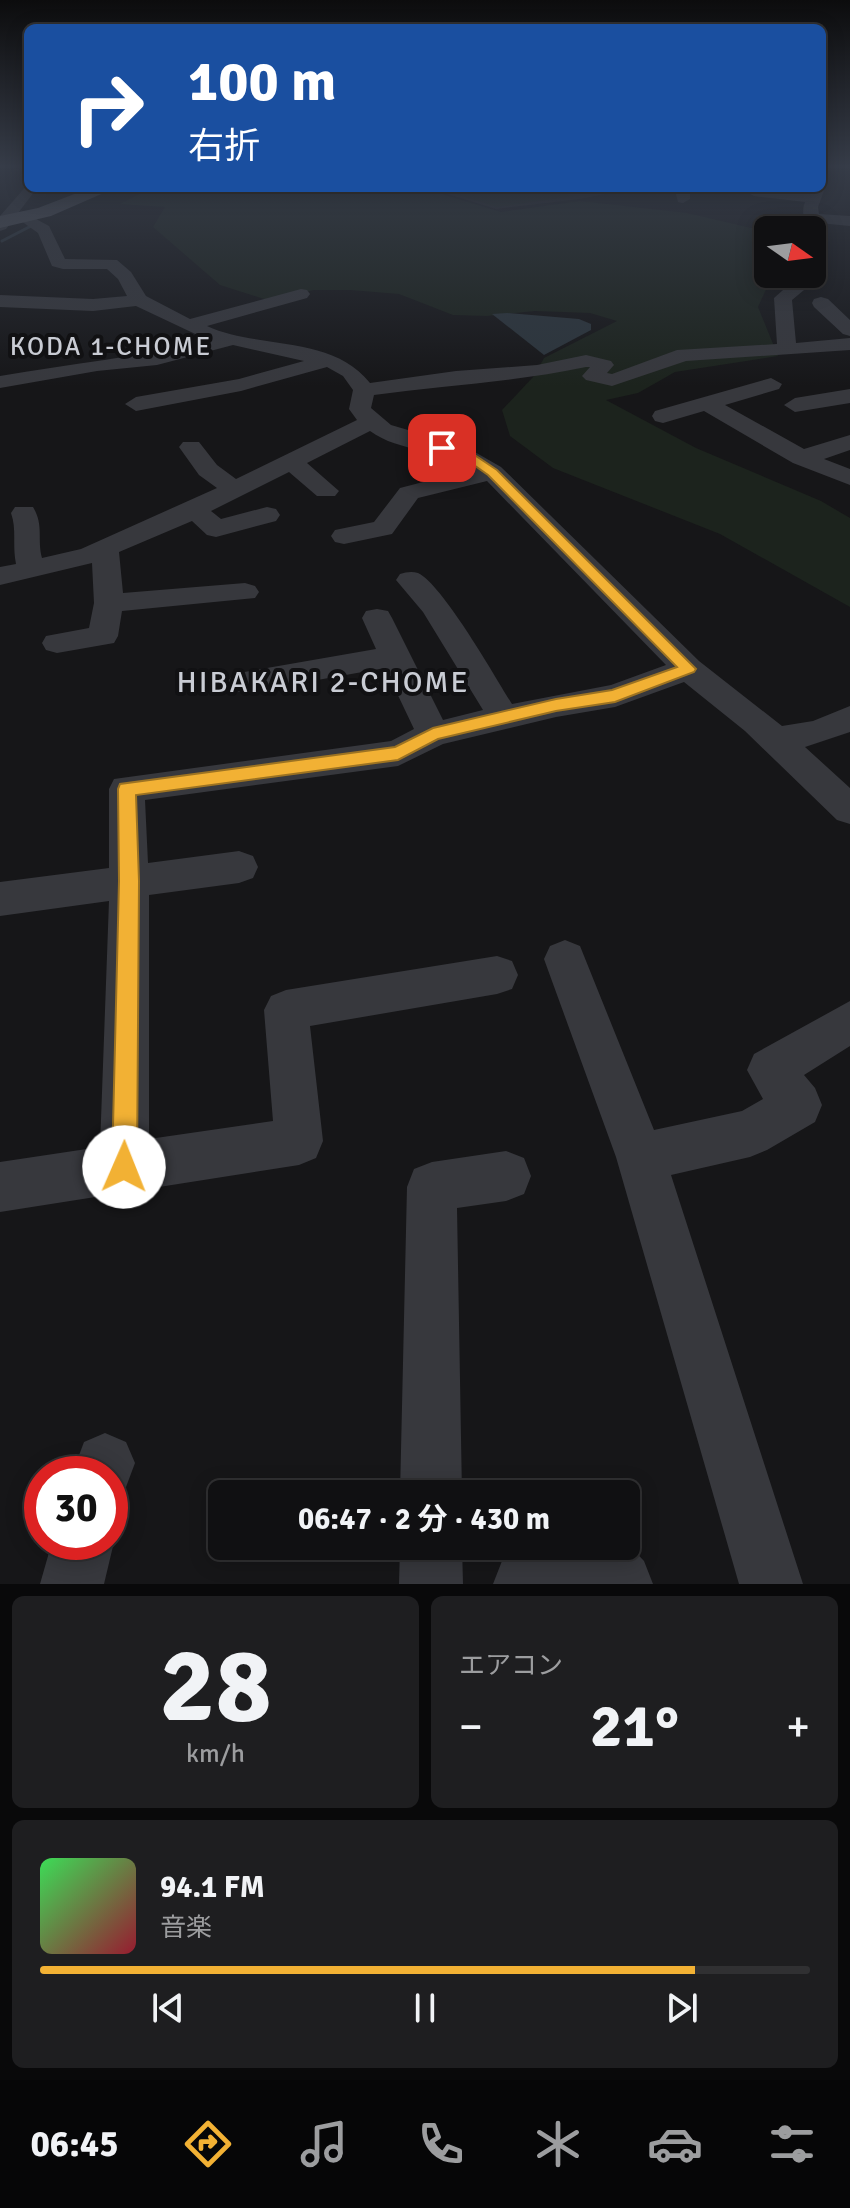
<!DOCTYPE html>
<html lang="ja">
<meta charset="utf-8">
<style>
:root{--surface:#101012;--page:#1e1e20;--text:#f1f3f6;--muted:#9c9d9f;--line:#303032;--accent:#f2b134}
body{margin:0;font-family:Signika,"Noto Sans JP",sans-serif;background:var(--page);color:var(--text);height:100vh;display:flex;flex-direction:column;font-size:30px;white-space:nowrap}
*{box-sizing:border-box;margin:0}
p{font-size:26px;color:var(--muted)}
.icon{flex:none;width:44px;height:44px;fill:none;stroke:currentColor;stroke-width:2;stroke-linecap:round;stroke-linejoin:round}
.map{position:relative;height:1584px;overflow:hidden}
.drawer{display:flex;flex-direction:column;gap:12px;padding:12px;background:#09090a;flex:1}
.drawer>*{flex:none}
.banner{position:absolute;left:24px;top:24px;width:802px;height:168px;border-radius:12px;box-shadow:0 4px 20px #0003,0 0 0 2px var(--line);background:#1a4fa0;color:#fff;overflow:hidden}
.needle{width:52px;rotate:104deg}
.fabs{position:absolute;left:754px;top:216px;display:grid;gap:16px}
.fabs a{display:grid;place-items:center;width:72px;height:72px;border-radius:12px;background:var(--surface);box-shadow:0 4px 20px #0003,0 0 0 2px var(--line);font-size:40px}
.speed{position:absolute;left:24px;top:1456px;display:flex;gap:16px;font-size:40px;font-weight:700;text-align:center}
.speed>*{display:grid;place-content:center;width:104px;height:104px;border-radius:50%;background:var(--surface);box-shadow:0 4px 20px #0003,0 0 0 2px var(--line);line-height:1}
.speed .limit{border:12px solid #d22;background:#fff;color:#111}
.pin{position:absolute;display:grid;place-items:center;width:68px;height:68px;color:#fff;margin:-34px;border-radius:16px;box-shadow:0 4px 12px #0006}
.me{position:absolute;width:88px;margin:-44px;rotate:1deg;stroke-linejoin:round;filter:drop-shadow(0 0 6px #0008)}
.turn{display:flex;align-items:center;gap:28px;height:168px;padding:0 32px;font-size:36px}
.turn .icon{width:104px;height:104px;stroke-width:2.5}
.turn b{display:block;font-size:56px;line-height:68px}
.big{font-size:60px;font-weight:700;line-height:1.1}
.drawer .card{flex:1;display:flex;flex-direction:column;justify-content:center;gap:12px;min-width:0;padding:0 28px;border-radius:12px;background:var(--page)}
.drawer .dial{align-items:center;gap:0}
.dial b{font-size:104px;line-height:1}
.song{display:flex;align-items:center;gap:24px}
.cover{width:96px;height:96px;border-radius:12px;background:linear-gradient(135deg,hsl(130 70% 55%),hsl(350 70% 35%))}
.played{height:8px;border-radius:4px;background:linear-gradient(90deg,var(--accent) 85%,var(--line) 85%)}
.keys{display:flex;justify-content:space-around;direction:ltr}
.heat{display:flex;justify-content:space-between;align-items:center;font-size:44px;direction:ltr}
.drawer .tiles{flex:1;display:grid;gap:12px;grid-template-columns:1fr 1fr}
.card:last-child{grid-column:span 2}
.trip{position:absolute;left:208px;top:1480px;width:432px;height:80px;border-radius:12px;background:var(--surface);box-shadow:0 4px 20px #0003,0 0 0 2px var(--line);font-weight:700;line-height:80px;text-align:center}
.tab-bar{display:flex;height:128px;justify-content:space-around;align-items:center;background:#060607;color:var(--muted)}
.tab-bar .icon{width:56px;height:56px}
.tab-bar .current{color:var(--accent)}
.tab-bar b{font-size:36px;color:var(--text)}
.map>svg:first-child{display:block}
.built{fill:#222225}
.green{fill:#1c231d}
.water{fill:#2c353c}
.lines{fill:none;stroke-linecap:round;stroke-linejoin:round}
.stream{stroke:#2c353c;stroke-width:3}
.minor{fill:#37383d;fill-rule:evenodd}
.major{fill:#53555c;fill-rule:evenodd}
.route{fill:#f2b134;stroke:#9d7322;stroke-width:2}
.labels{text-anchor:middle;stroke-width:8;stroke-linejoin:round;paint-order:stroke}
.far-neighbourhood-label{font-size:26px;letter-spacing:2px;fill:#c9ccd4;stroke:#111113}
.neighbourhood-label{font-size:30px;letter-spacing:2px;fill:#c9ccd4;stroke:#111113}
</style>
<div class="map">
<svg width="850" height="1584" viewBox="0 0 850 1584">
<rect width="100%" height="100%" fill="#161618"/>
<path class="built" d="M428,188H635L580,199L496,209Z"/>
<path class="green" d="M151,188H422L501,212L580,201L687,213L768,232V274H773L758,307L778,356L675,372L638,393L606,400L696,448L821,501L850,518V607L720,534L553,468L510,436L502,410L534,376L544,358L617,321L590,313L535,311L487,316L453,315L399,294L350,290H314L267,300L220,285L153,227L165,207L120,204Z
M437,188H541L574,196L497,207Z"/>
<path class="water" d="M507,313L579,319L591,324V330L544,355L492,314Z"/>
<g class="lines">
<path class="stream" d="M15,165L17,169
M2,241L33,225"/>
<path class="minor" d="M28,184V188H37L6,229L0,231V216Z
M823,185L825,188L818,207L819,214L850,216V226L819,223L814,233L812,230H800C806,218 801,211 805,202L754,196L747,192L758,188L809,193L811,188H822Z
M656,188H690V199L683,203L678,202L676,194Z
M25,213L49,226L65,259L117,260L131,272L146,296L190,319L301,289L307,290L310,294L307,298L207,326C259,350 331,334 370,383L456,371L537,365L586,355L611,361L614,365L607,373L612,374L677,350L777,344L774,298L791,283L795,274L812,273L804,290L792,300L796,343L850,338V350L686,361L612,386L586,380L582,376L590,367H586C516,382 445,385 374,395L371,408L391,425L466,447L501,467L699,661L782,726L813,721L850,706V732L805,747L850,788V824L837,820L745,731L684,682L615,707L556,717L443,744L398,766L145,800L148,863L239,851L253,856L258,867L253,878L239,883L149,895V1139L273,1121L264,1010L271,996L286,990L497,956L512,961L518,975L512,989L497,994L310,1026L323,1141L316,1158L299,1165L0,1212V1162L100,1147L109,901L0,916V882L109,868V789L114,779L391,741L414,729L385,668L244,693L233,690L228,682L233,674L376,649L362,618L366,611L377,609L388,611L392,618L443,720L483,710L423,612L396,580L400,574C406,572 412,571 418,573C443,585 495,677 512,704L611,685L666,665L487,481L418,498L392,534L344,544L335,542L331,536L335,530L374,522L400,488L473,469C442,448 400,453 370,431L307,463L339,491L335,496H317L289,472L211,511L221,519L267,507L276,509L280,515L276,521L216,537L207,535L192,521L119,552L123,593L245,583L255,586L259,592L255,598L122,611L118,636L114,643L57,653L46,650L42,643L46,636L89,628L94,603L92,563L0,585V567L16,564C12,544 17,530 11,513L15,507H33C44,525 37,539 42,558L81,549L217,488L199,475L179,447L183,442H199L217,465L236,479L357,420L349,409L353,390L343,376L327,367L241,391L136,411L125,404L136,397L239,379L304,361L233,345L157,365L97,371L0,388V376C69,364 140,357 208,340L136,306L93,311L0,307V295L93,299L127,296L118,279L107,269H63L52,266L38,233L17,218Z
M821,297L828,299L850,320V336L843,334L814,307L812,303L814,299Z
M771,378L782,384L779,389L725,405L804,449L850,435V450L824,459L850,469V485L793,463L704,411L663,423L655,421L652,416L655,411Z
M850,389V403L795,412L784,405L795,398Z
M565,940L580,946L654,1130L742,1111L763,1099L747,1070L754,1054L850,1001V1046L804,1075L815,1088L822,1105L815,1122L767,1150L750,1157L671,1175L803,1584H739L616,1157L544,959L550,946Z
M506,1151L524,1158L531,1176L524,1194L506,1201L457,1208L462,1494H400L407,1187L414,1169L432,1162Z
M105,1433L126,1442L135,1463L123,1495L110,1501V1474H72L84,1442Z
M110,1531L114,1542L104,1584H40L52,1542H110Z
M626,1542L644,1561L653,1584H493L502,1561L539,1546H626Z
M400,1546H462L463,1584H399Z"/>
<path class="major" d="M90,188H115L51,216L0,228V216L38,208Z"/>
</g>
<linearGradient id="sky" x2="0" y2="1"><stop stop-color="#0c0c0d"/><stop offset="0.43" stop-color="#363c48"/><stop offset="1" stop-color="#363c48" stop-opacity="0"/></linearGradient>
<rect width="850" height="386" fill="url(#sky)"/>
<path class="route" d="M438,445L476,456L497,470L696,669L694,672L615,702L556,711L438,739L398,760L136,795L139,881L137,1167L133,1176L124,1179L116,1176L112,1167L119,881L118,789L120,784L395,747L433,728L556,699L612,690L677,667L488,475L468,461L438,451Z"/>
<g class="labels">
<g class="far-neighbourhood-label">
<text x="111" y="355">KODA 1-CHOME</text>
</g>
<g class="neighbourhood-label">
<text x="323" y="692">HIBAKARI 2-CHOME</text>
</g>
</g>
</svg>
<div class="fabs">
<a><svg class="needle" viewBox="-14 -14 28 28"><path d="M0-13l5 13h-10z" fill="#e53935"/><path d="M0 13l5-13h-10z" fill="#9c9d9f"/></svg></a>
</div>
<div class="speed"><div class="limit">30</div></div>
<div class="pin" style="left:442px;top:448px;background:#d93025"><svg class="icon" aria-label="arrive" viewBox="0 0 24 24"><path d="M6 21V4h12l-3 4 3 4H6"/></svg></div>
<svg class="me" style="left:124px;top:1167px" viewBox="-20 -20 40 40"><circle r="19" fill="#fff"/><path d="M0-13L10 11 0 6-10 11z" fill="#f2b134"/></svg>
<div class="trip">06:47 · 2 分 · 430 m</div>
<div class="banner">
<div class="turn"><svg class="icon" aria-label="right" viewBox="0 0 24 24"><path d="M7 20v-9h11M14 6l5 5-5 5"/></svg><div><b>100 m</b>右折</div></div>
</div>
</div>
<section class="drawer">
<div class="tiles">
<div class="card dial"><b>28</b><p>km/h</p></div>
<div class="card"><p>エアコン</p>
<div class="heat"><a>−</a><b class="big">21°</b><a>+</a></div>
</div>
<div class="card">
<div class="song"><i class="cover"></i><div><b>94.1 FM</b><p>音楽</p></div></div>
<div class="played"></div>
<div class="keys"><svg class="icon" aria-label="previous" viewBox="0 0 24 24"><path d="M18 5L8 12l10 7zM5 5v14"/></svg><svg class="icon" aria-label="pause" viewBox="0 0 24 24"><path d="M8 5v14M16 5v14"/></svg><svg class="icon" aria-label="next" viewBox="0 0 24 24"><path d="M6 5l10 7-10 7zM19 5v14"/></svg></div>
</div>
</div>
</section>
<nav class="tab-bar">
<b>06:45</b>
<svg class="icon current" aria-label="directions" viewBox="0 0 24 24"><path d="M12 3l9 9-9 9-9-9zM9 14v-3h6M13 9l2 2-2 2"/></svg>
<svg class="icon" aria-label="music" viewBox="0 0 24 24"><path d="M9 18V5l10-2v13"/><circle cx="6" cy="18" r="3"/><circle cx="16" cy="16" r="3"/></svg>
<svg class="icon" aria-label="phone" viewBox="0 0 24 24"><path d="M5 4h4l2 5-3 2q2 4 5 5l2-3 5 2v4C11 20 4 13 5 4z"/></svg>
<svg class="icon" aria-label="climate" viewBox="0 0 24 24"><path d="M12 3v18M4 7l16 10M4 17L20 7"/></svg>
<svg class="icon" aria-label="car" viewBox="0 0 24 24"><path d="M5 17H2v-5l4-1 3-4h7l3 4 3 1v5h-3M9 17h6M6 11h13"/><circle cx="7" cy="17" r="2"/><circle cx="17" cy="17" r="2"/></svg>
<svg class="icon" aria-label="filters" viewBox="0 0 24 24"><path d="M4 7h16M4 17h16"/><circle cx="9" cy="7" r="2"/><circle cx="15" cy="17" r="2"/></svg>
</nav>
